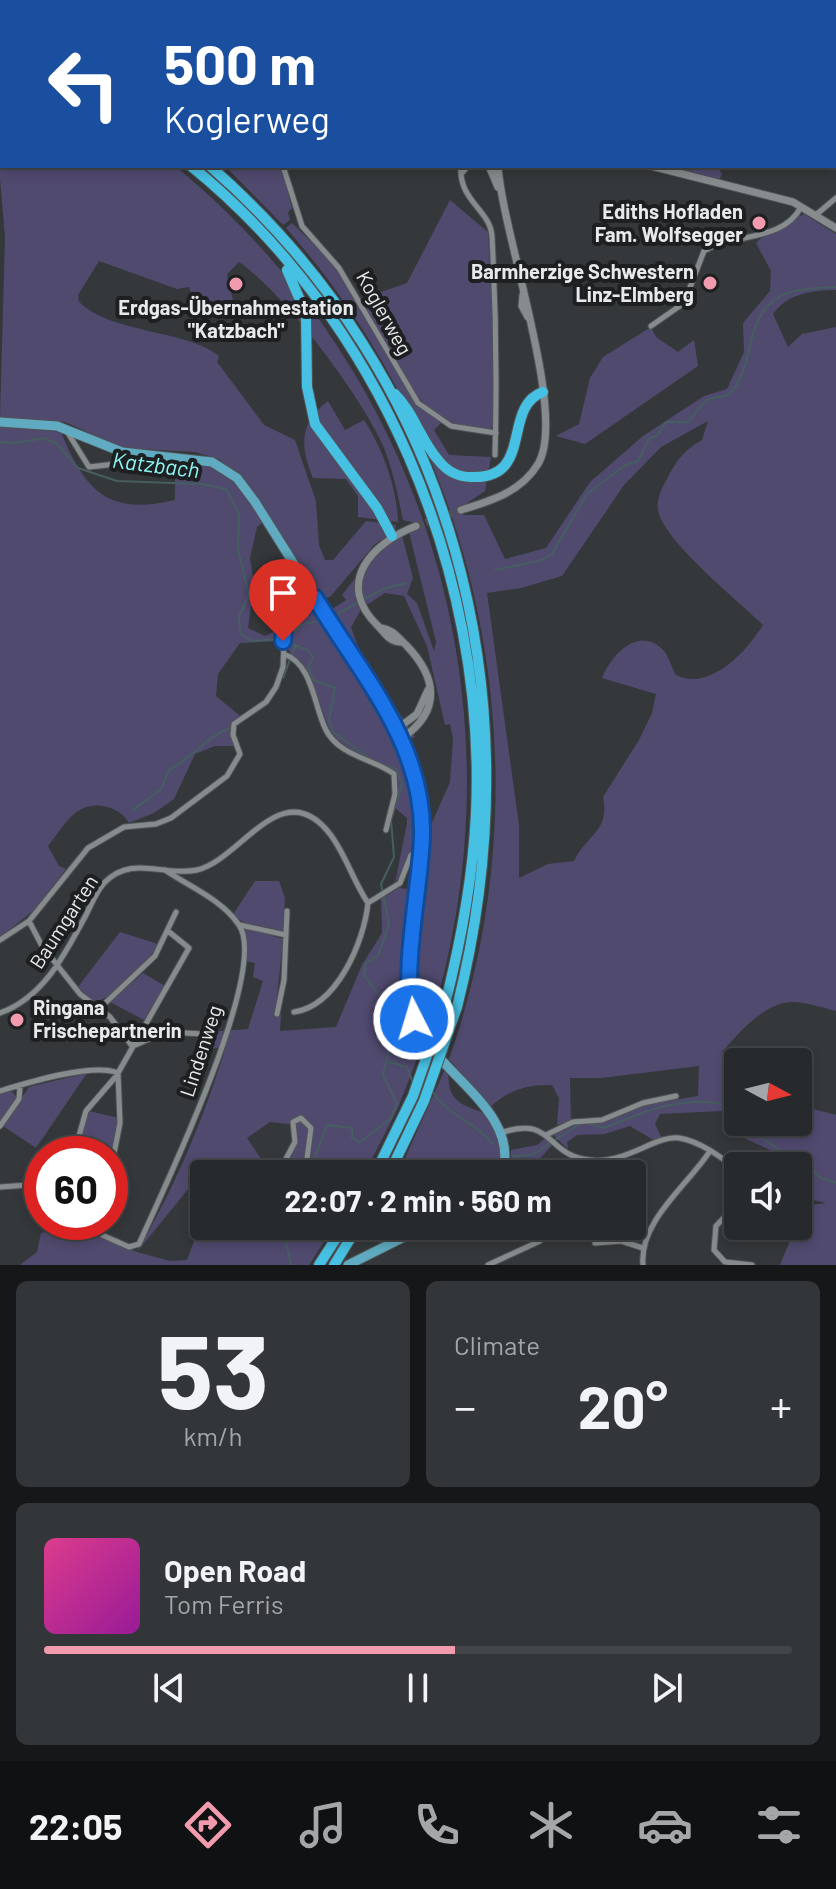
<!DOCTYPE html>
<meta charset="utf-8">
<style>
:root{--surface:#272a2c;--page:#333638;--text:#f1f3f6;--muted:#a4a7a9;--line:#434648;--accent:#f29aae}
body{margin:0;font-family:Barlow,sans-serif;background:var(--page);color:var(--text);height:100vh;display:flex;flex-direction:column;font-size:30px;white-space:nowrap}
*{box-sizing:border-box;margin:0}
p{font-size:26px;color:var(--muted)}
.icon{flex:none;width:44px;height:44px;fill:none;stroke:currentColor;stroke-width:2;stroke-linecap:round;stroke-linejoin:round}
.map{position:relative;height:1265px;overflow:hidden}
.panel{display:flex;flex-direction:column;gap:16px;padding:16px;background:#151718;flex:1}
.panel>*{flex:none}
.hud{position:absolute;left:0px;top:0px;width:836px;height:168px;box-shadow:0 4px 12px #0003,0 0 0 2px var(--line);background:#1a4fa0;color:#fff;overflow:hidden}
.needle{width:52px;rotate:97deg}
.tools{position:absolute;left:724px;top:1048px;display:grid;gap:16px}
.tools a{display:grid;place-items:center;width:88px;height:88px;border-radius:8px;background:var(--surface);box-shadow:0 4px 12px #0003,0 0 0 2px var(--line);font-size:40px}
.speed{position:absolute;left:24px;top:1136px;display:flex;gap:16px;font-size:40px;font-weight:700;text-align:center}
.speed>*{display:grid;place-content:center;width:104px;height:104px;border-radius:50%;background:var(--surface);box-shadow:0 4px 12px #0003,0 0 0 2px var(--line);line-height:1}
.speed .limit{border:12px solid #d22;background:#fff;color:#111}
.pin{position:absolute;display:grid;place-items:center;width:68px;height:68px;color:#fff;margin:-82px -34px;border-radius:50% 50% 50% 0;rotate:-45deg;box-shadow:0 0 8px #0007}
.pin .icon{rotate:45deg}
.me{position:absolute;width:88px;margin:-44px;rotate:355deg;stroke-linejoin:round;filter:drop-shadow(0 0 6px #0008)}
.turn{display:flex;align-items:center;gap:28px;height:168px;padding:0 32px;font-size:36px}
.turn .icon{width:104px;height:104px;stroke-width:2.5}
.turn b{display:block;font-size:56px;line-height:68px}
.big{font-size:60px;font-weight:700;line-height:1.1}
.panel .tile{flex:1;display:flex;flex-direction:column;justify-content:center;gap:12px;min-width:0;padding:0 28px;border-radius:12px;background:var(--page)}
.panel .dial{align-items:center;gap:0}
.dial b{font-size:104px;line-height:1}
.song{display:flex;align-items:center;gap:24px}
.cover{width:96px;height:96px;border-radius:12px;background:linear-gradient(135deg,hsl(330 70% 55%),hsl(300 70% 35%))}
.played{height:8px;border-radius:4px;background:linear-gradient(90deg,var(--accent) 55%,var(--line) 55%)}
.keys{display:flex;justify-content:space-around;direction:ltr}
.heat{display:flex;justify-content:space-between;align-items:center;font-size:44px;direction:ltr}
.panel .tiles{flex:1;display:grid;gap:16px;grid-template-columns:1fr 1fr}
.tile:last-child{grid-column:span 2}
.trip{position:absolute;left:190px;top:1160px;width:456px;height:80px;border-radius:8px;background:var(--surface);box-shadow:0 4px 12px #0003,0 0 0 2px var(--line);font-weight:700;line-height:80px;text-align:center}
.dock{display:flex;height:128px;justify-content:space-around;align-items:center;background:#101112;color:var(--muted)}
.dock .icon{width:56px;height:56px}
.dock .selected{color:var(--accent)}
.dock b{font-size:36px;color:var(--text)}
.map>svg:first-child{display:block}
.green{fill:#514a6f;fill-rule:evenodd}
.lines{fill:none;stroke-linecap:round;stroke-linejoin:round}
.stream{stroke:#455f60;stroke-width:2}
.tertiary-tunnel{stroke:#4f5355;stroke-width:7;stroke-dasharray:7 3.5;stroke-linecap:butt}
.minor-casing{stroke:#515456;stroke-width:7}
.tertiary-casing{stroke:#515456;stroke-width:9}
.primary-casing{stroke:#515456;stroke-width:11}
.motorway-casing{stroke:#515456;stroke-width:12}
.minor{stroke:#868b8e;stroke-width:5}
.tertiary{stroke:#868b8e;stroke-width:7}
.primary{stroke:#60abc1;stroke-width:9}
.motorway{stroke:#47c1e3;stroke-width:10}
.motorway-bridge-casing{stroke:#515456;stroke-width:12;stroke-linecap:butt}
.motorway-bridge{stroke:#47c1e3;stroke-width:10}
.route-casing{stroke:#114b97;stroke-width:20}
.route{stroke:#1a73e8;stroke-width:14}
.poi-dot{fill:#f29aae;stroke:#1d1f20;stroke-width:3}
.labels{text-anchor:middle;stroke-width:8;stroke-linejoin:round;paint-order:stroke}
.poi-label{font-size:20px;font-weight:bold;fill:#e7e9eb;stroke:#1d1f20;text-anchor:end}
.street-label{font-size:20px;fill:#e7e9eb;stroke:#1d1f20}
.water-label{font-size:22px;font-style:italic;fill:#8df6f7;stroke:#1d1f20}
</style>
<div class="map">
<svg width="836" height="1265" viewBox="0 0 836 1265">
<rect width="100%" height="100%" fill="#34383b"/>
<path class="green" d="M0,0H219L223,2H2V6Z
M0,41L2,42V166H175C432,377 529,717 427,1034L416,1015L413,986L427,834L450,782L453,739L450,724L445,725L427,646L404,596L385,593L362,608L351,627L358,647L355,648L329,611L346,600L342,595L375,553L402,535L413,578L407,594L417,603L434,651L436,642L409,532L415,523L403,520C398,495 393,471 384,448C363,398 283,292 239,262L227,274L233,300L219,319L198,312L189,287L177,289L99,261L78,295L79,302C112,334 185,329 219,356L217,362L264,425L295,440L316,501L319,545L325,560H333L366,521L396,525L395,531L375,544L330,597L320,598L249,485L219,459L195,452L122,448L65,422L0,417L5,237L0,179Z
M225,166H281L292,208L288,212L290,220L283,225Z
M662,166H716L722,174L719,181Z
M450,200L488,232L495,361L494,425L490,429C417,434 389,351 361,299L407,283Z
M804,214L836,234V290C812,290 787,294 773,314L788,347L802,334L836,327V1011C823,1008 806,1002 793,1002C764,1002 739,1033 722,1052C741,1070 738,1097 738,1122H798V1105L836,1115V1265H780L804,1206L826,1203L798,1196V1166H776L770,1150L740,1136L722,1111L660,1114L655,1124L662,1139L657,1142L630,1126L605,1134L577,1135L567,1142L568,1149L553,1135L574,1123L605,1121L649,1104L698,1096L699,1066L601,1078H570L571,1121L557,1125L559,1098L552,1085C527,1084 509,1090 490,1107L449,1059C549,776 485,453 286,228L292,223L338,268L416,404L441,423L434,430L449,455L491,457L485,491L460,508L464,515H484L505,559L546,548L590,482L643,436L704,396L727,389L744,352L743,323L770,291L771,271L756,243L764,235ZM708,421L702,440C686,449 678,458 669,475C663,486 656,498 658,510C664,542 738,600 763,625C747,651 710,692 676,675C672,668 669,658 665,652C640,623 611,655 602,678L656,694L652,713L639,740L603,797C610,831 588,833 574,861L548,864L519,878V825L487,593L521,588L562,576L624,485L661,447Z
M651,327L656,337L678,352L694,340L698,366L585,444L556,436L579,424L590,378L603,357Z
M328,401L345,430L364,420C383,449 397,488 398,522L358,517V496L346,479L313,478C300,447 299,422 328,401Z
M0,425L61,432C85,491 108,516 175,500V478H189L191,461C229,468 243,491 264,522L257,527L250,558L254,583L248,628L265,636L280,629V641L240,643L218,674L216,696L240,716L231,729L235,746H215L195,754L174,799L154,813L129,823C118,804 89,799 73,815C63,824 56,836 48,846L59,866L66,869L33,911L0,937Z
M312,604L394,731L411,774L418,841L395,883L407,823V818L394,807L397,775L352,751L331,735L316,692L287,647L288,623Z
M360,653L415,737L408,739L361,661Z
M417,853L407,982L424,1041L397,1110L364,1174H307C309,1156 321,1125 302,1116L289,1124L270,1122L247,1138L271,1174H229L221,1159L189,1188L137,1252L170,1261L187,1260L204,1215V1226H334L309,1265H20L37,1252L41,1233L60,1229L63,1222L137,1252C174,1189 205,1116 226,1046L205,1050L207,1032L248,1029L263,981L253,977L255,963L245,961V928L283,939L275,1016L281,1015L280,1031L336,1027L362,965L382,933L381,899L399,888L408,889L411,862Z
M255,881H279L285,898L283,931L246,923L232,916Z
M120,932L158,944C149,961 112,1003 93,1001L78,987Z
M143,973L165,986L146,1021L110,1002Z
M446,1067C449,1075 448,1084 451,1092C457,1105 470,1107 481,1112C503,1121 501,1155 499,1174H487L472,1165L450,1174H398Z
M87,1073L36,1148L3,1126L29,1087Z
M11,1090L17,1098L0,1122V1093Z
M89,1111L118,1118L112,1150L78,1142Z
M300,1120L310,1128L304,1174H281L298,1142L295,1125Z
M547,1137L554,1143L534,1165L536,1174L509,1173L511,1150L537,1145Z"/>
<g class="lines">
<path class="stream" d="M0,442L16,443L44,438L57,444L78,468L117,481L201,484L226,489L239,514L238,550L249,595L239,616L240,633L251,641L281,639
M495,570L542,560L552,554L587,494L624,466L638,461L649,439L658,435L666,422H688C695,415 700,404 709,399C718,396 725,399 732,391C742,379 747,360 750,345C761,293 787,289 836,287
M332,617L383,589L406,583
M287,639L301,625L326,619
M288,639L291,644L308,650L313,658L308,668L314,680L335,688L329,720L333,732L372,760
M283,678L295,647
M133,810L161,789L169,770C191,759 206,737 230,728
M389,1062L407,1067L413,1083
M433,1092C446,1115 477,1122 493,1144
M739,1122L778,1149L785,1166
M590,1124L604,1128C642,1112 685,1094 727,1105L738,1121
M513,1156L532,1155L580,1124
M798,1170L810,1167L819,1177L836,1183
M319,1174L316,1155L327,1125L352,1128V1138L360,1142L390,1119L397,1104L383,1075L394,1027L391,1011L364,975L366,963L378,956L389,924L381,884L394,857L391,820L402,784L396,769L381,764
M282,1226L291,1265"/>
<path class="tertiary-tunnel" d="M416,526L461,510"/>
<g class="minor-casing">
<path id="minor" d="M244,0L246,2
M283,166L302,226L339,268L418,403L451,426L496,433
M461,166C458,201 491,210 492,237C496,310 497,382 495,455
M461,174L468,166
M817,214L836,198
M651,326L684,303L704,251C733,233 783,242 801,207
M68,433L89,467L160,459
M284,654C313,664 314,707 326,730C339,756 374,759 394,774L395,794L386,830
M29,921L88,848L124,827L156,824L171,818L227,776L240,754L233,735L234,724L266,702L276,687L283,667L285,621L314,599
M240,925L286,935
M0,940L29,921L42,946L80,994L110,1017L132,1046
M100,1008L155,956L176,912
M294,1012C337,1006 364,942 368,903
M0,1013C44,997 65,954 86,915C91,905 96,892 104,883C132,854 164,877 197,870C241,860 282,772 330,834C346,855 353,881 368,903L400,883L411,855L421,848
M277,1014L284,980L287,911
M133,1046L165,1032L204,1034
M0,1091C26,1083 94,1062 118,1073L189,948L168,931
M0,1126L19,1099L20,1086
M501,1133C550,1115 547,1152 583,1159C623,1168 653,1135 679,1138C700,1141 722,1158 738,1170
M548,1134L573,1122L602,1120L643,1103L676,1096
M74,1154L86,1111L118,1074
M110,1174L120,1123L118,1073
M278,1174L295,1142L293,1122L301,1118L311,1128L305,1174
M0,1187L42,1184
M738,1203L716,1226L714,1250L725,1262L752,1265
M99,1222L102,1235L129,1247L139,1244C162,1192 270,970 239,925C221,899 190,887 165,870
M360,1227L378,1235L408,1229
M595,1243L621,1241L643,1248
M488,1265L540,1241
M643,1265C639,1221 688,1185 710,1151"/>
</g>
<g class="tertiary-casing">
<path id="tertiary" d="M484,2L485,0
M489,166L498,187
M651,166L793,202L836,228
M523,295L522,306L528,317
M461,510C491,501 521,492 538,464C568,415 502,233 498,166
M381,628C394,630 397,637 406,645C437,677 442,711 402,738
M402,642C389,642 386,634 378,626C334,583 372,543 416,526
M397,729L417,714L428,690"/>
</g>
<g class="primary-casing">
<path id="primary" d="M0,422L57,426L122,452L212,462L237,478L255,502L393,722C432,792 420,866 413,943C411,964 406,989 411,1010C424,1069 523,1107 502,1174
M348,1265L426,1226"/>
</g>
<g class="motorway-casing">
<path id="motorway" d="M0,15L2,16
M0,30L2,31
M191,166C380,319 487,572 476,813C473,878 461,941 445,1004
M210,166C455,380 536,697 457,1007
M287,270L306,314L307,387L315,424L377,508L392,536
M395,394C414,413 421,441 439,461C447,471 458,477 471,477C535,480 501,407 543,392
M319,1265L344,1226
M334,1265L358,1226"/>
</g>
<use href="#minor" class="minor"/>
<use href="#tertiary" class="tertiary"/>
<use href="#primary" class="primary"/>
<use href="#motorway" class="motorway"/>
<g class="motorway-bridge-casing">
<path id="motorway-bridge" d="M375,1174L413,1096L445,1004
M389,1174L424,1101L457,1007"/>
</g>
<use href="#motorway-bridge" class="motorway-bridge"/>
</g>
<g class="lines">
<g class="route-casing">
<path id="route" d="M283,641L285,621L315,598C360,673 424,743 422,835C421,885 400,976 414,1019"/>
</g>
<use href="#route" class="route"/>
</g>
<g class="poi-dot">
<circle cx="759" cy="223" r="8"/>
<circle cx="710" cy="283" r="8"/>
<circle cx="236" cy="284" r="8"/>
<circle cx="17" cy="1020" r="8"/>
</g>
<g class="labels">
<g class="poi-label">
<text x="743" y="219">Ediths Hofladen<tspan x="743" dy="23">Fam. Wolfsegger</tspan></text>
<text x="694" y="279">Barmherzige Schwestern<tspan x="694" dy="23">Linz-Elmberg</tspan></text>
<text x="236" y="315" text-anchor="middle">Erdgas-Übernahmestation<tspan x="236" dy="23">"Katzbach"</tspan></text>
<text x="33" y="1015" text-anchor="start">Ringana<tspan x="33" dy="23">Frischepartnerin</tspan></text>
</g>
<g class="street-label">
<text transform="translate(384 313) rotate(61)" y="7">Koglerweg</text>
<text transform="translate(64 922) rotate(-57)" y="7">Baumgarten</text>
<text transform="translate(201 1051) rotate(-72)" y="7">Lindenweg</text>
</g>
<g class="water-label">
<text transform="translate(156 465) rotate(7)" y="8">Katzbach</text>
</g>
</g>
</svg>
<div class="tools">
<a><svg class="needle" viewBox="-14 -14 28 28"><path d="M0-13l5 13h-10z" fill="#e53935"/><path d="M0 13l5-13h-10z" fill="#a4a7a9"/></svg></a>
<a><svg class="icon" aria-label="sound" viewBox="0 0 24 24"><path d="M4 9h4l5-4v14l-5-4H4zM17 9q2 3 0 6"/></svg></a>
</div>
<div class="speed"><div class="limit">60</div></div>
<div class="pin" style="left:283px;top:641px;background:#d93025"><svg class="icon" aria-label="arrive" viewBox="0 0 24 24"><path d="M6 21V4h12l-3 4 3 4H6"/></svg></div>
<svg class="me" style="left:414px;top:1019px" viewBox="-20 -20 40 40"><circle r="17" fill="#1a73e8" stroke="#fff" stroke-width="3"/><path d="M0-11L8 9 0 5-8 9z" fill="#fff"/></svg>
<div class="trip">22:07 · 2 min · 560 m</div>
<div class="hud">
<div class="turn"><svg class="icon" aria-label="left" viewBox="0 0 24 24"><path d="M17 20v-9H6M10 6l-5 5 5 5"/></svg><div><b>500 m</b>Koglerweg</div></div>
</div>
</div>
<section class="panel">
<div class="tiles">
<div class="tile dial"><b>53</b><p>km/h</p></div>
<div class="tile"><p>Climate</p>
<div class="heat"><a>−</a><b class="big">20°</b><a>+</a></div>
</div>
<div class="tile">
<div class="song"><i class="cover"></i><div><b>Open Road</b><p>Tom Ferris</p></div></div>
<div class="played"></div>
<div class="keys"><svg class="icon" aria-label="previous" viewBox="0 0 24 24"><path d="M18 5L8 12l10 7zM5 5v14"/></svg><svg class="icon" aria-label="pause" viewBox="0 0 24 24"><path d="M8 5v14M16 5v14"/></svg><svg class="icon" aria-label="next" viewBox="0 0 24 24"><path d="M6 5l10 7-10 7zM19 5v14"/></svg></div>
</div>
</div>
</section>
<nav class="dock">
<b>22:05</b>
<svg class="icon selected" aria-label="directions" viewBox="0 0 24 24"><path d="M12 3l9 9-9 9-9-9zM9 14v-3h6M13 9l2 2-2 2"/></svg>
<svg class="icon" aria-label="music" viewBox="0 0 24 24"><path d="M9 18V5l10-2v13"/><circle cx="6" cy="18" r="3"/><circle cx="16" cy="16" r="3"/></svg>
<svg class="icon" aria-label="phone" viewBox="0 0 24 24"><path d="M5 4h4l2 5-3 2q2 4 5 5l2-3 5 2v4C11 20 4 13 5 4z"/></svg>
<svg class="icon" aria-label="climate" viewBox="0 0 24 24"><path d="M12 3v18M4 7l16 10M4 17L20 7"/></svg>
<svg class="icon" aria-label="car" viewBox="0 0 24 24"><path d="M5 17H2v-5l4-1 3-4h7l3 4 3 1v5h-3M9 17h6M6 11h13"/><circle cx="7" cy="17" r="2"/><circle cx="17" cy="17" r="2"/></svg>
<svg class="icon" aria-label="filters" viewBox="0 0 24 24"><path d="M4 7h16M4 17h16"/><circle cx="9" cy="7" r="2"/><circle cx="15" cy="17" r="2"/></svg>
</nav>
